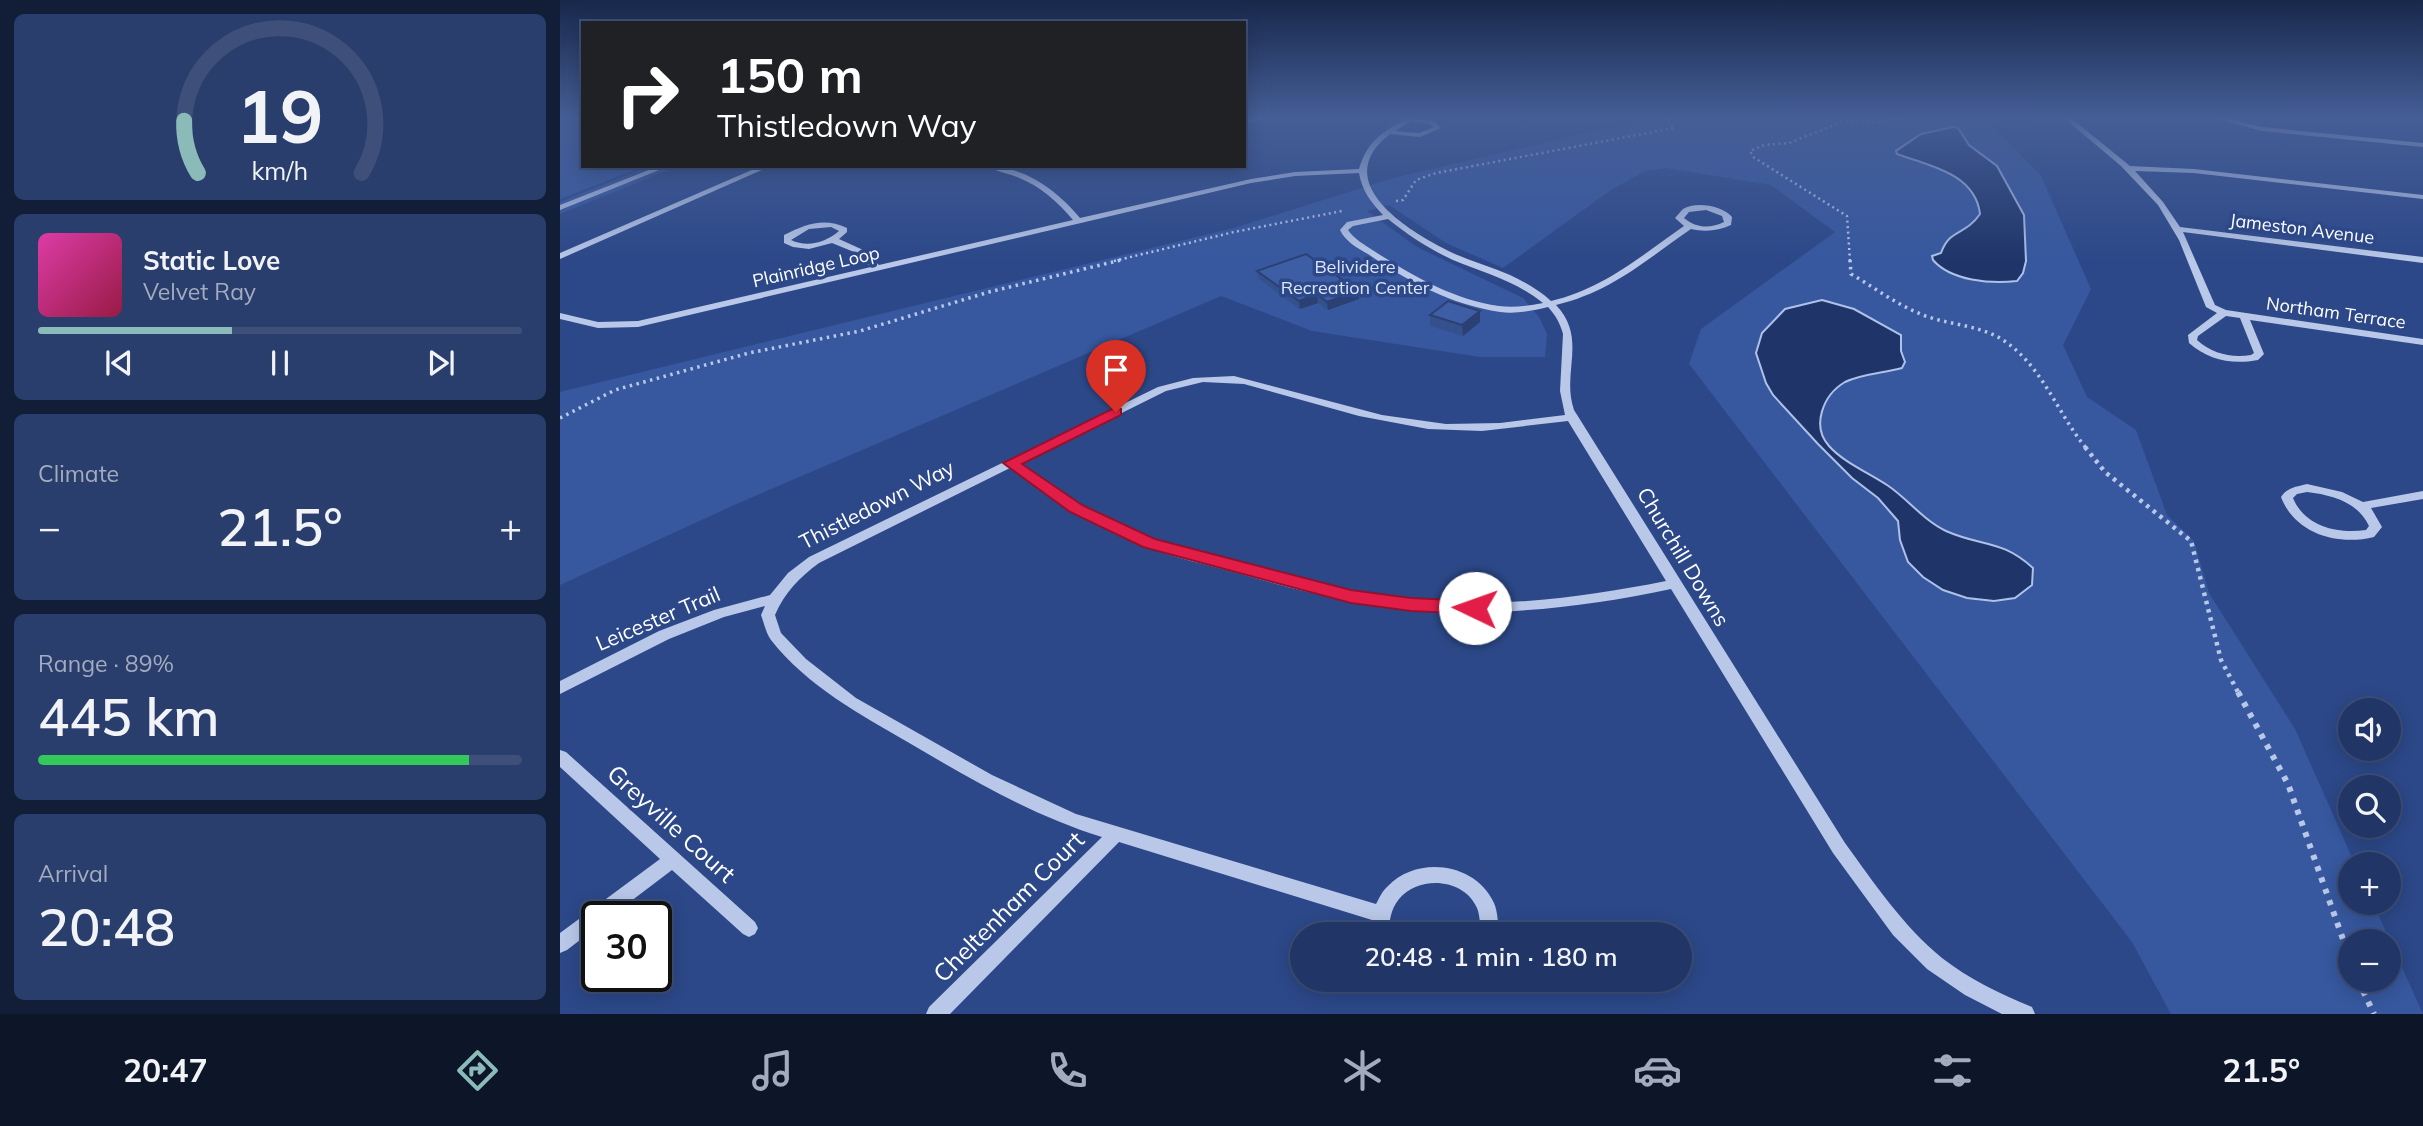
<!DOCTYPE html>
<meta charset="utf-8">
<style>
:root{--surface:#213666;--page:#293e6c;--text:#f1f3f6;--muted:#a2abbf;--line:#3e507a;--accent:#8bbbb9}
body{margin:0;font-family:Mulish,sans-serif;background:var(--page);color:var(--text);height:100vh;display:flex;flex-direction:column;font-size:26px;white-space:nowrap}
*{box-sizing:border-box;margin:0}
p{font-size:23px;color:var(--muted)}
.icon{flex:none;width:38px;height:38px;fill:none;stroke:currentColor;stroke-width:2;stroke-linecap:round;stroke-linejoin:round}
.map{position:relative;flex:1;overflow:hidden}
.sheet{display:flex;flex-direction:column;gap:14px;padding:14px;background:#121e38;width:560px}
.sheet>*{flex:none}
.guide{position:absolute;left:21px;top:21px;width:665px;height:147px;border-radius:0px;box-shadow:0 4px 18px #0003,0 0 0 2px var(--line);background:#202124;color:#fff;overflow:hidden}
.tools{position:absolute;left:1778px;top:698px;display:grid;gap:14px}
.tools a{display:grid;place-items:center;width:63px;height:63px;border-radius:50%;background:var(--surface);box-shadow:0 4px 18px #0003,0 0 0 2px var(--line);font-size:35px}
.speed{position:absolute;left:21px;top:901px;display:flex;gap:14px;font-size:35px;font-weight:700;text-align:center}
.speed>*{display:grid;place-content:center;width:91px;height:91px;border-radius:50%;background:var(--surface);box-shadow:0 4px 18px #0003,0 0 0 2px var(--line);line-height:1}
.speed .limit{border:4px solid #111;border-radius:10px;background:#fff;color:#111}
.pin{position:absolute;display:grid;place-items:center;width:60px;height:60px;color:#fff;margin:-72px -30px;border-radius:50% 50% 50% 0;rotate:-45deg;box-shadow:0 0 7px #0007}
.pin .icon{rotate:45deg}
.me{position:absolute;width:77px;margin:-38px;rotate:273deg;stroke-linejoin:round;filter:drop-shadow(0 0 5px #0008)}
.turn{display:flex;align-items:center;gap:24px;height:147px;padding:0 21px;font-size:32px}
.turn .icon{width:91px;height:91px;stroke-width:2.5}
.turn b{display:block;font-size:49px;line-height:60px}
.big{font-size:52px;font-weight:600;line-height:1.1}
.sheet .tile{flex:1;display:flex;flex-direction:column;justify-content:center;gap:10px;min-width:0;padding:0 24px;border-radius:10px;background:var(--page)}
.sheet .dial{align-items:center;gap:0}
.dial svg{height:182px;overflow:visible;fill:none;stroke:var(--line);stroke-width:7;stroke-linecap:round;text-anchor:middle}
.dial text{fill:var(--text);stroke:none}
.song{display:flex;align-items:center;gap:21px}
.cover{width:84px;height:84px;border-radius:10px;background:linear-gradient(135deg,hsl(320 70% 55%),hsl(340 70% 35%))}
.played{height:7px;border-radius:4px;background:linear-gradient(90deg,var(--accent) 40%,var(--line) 40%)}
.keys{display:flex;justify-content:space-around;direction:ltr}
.heat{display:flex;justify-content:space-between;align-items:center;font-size:38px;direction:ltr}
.charge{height:10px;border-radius:5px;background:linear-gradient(90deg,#34c759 89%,var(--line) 0)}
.trip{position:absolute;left:730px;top:922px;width:402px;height:70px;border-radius:35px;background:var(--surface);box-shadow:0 4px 18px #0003,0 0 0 2px var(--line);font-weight:600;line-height:70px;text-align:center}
.dock{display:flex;height:112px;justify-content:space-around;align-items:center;background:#0d1629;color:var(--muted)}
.dock .icon{width:49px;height:49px}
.dock .on{color:var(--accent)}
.dock b{font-size:32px;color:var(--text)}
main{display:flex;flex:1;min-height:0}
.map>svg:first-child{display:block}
.green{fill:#37589f;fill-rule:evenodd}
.water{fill:#1f3569;stroke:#aec1e8;stroke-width:2}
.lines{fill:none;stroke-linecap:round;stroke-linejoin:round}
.path-far3{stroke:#b9c8e8;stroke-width:2.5;stroke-dasharray:2 3.5;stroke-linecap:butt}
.path-far2{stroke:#b9c8e8;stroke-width:3.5;stroke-dasharray:2.5 4.5;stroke-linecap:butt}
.path-far1{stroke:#b9c8e8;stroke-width:4.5;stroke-dasharray:3.5 5;stroke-linecap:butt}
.path{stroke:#b9c8e8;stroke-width:6;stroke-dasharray:5 7;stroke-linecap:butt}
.minor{fill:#b9c8e8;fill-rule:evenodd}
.wall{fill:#34508d}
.shaded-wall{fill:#2b4173}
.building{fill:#3d5da4;stroke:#2b4173;stroke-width:2}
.route{fill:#e11d48;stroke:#92132f;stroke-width:2}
.labels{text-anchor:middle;stroke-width:7;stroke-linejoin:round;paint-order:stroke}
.far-street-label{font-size:18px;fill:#fff;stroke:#2c4888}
.far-park-label{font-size:18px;fill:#dce5f7;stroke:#2c4888}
.street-label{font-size:21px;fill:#fff;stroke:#2c4888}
.near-street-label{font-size:24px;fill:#fff;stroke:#2c4888}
</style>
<main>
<section class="sheet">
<div class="tile dial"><svg viewBox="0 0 100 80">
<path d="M14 69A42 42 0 1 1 86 69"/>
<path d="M14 69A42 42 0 0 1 8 46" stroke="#8bbbb9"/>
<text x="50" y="56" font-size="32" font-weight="700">19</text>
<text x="50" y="72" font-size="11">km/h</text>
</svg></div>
<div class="tile">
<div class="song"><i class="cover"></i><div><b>Static Love</b><p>Velvet Ray</p></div></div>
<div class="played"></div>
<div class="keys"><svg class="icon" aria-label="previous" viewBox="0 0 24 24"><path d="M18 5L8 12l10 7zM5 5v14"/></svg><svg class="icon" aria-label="pause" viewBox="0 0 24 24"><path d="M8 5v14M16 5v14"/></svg><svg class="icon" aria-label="next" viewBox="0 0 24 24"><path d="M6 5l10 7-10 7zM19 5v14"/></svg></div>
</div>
<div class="tile"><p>Climate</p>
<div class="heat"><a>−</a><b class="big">21.5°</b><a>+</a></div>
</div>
<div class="tile"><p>Range · 89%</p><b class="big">445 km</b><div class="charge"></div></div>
<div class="tile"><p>Arrival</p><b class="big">20:48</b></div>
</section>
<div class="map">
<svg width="1863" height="1014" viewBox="0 0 1863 1014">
<rect width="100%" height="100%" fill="#2c4888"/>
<path class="green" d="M0,118H23V166H85L0,199Z
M1092,118H1425L1481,176L1531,289L1503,345L1527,397L1576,430L1607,515L1634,541L1649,593L1735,729L1795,864H1790V903H1813L1863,1014H1611L1572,942L1129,364L1141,329L1275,232L1211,185L1106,168L1085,171L1051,190L943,268L886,243L829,205L807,211L857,247L963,298L979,317L987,334L985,357H920L752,331L661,296L172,506L0,585V392L674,228L833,178ZM1790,942H1829V980H1790Z
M90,166H118L0,214V202Z"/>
<path class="water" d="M1393,127L1398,128L1409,145L1437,166L1464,215L1466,261L1463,273L1457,281C1431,284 1391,281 1373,260L1372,256L1381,253C1390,228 1405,236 1420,214C1415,173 1369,166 1337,154L1336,151L1361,134Z
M1262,300L1294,309L1341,335V351L1345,362L1342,368C1324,373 1301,374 1285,382C1263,395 1251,426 1269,446C1283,462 1309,473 1327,485C1347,498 1364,521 1386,531C1422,547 1441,539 1473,568L1472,585L1455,598L1434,601L1407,598L1383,590L1363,577L1348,562L1340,540L1338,521L1318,498L1292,478L1258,444L1213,395L1206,383L1196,353L1202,333L1225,309Z"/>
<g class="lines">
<path class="path-far3" d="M836,201L843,200L856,180L876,173L1114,128L1107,118
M554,261L674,232L782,211
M1290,261L1287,216L1193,157L1190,151L1204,145L1229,143L1284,121L1316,122L1345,118"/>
<path class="path-far2" d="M1290,260L1291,274C1312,286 1333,302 1356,312C1385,326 1419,323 1446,342C1483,368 1498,414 1526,448
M0,418L55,390L189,353L300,331L429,292L561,260"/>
<path class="path-far1" d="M1525,447L1545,472L1631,541L1661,660L1679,694"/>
<path class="path" d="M1678,692L1728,784L1790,959
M1798,980L1814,1014"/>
<path class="minor" d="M698,118H710L684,124V120Z
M843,118L874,121L881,128L860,137L830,134C766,183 852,234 895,254C913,262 932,267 950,275C965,282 979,290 991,301C1043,289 1081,256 1124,226L1115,218C1116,217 1121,211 1123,209C1136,201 1163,206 1172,217L1171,225C1158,231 1145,232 1131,229C1086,260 1051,292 996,305C1028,339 1001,372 1014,410L1285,843C1314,883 1343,926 1382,958C1409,979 1440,994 1472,1007L1475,1014H1442L1405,995L1367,969L1333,935L1273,853L1111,589C1026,607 940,617 852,610C794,605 737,590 681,574C648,565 615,558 583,546C535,528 492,499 450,468L259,563C239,578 225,592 215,615L221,633L246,659L296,698L432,775L516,814L816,904C819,898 823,890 828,886C858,855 916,863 934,903C938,912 938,925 939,934H921C920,926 920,915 917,908C904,878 859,875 839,899C830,910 830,921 828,934H810L812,920L559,842L390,1014H366L369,1007L542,837C474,816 412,780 351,744C301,715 247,686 211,640C206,633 204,623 201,615L205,606L164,617L109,639L0,694V681L99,631L154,610L210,595L228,573L249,557L598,387L633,378L674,376L822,415L886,424L940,423L1005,415L1000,391L1003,334C1000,323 996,316 988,307C972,311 956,314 940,312C892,305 847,281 808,254C797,248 785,241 780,230L787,222L823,215C811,202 802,191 799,173L735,176L691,183L78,327L38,328L0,319V313L38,322L78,321L311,267L294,252L272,243L249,249L233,247L224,243V235C246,224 264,217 287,228V232L279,239L301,249L319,265L513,220C497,201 480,186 457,177C446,173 435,171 426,166C464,166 497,190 520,218L691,179L735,172L799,169C807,142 821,133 844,120ZM852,121L870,124L874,127L859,133L835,131ZM1146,210L1162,216L1164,222C1150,229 1136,228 1124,218L1129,212ZM828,219C848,235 869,249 893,260C924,273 956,281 983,303C968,306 953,308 939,306C894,300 851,275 814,251C805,245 794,239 788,230L793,226ZM271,227L279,231C266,242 248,248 231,240L249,229ZM643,382L684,384L799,416L868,429L922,431L1008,421L1106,581C1016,599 923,610 831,598C780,591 730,578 680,565C651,557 621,551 593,540C545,522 501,494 459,464L606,391Z
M1504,118H1511L1570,166L1634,169L1863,195V199L1634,173L1575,171L1603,202L1620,227L1863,257V263L1623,232L1655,305L1666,310L1863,339V345L1690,320L1704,354L1698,360C1672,365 1648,360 1629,343L1628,335L1657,313L1646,307L1619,240L1598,205L1561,166ZM1666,316L1680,318L1694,353L1691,355C1671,358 1653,354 1637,340L1638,336Z
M1655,118H1664L1702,127L1863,143V147L1702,131Z
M99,166H109L0,210V205Z
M201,166H211L0,259V253Z
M1747,484L1782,492L1803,502L1863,491V499L1811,508L1822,527L1814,537C1778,546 1735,534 1721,497C1728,487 1736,487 1747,484ZM1747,492C1772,495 1798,502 1809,526L1806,530C1778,534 1745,527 1733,498L1737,494Z
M0,750L6,752L195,922L198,928L195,934L189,937L183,934L112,870L50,917H37V927L7,950L0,953V933L100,859L0,767Z
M850,980H890L887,987C876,991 864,991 853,987Z"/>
</g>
<path class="wall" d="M697,271L798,291L799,299L768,310L758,303L740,309L699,279Z
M870,315L920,322L903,336L870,326Z"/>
<path class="shaded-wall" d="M798,291L799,299L768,310L767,302Z
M757,294L758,303L740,309L739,301Z
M920,311V322L903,336L902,325Z"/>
<path class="building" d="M746,254L798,291L767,302L757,294L739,301L697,271Z
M888,301L920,311L902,325L870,315Z"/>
<linearGradient id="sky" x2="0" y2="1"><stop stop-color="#18284b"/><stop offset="0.45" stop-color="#455e96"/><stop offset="1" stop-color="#455e96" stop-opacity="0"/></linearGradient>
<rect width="1863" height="260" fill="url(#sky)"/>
<path class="route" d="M556,407L561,409V415L462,464L522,505L595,539L791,590L851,598L915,601L922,603L924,608L922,612L915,614L851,611L791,603L583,547L510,512L443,463Z"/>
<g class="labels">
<g class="far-street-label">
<text transform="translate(1742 229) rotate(7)" y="6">Jameston Avenue</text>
<text transform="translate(256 267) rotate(-13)" y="6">Plainridge Loop</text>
<text transform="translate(1776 313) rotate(8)" y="6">Northam Terrace</text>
</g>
<g class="far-park-label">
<text x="795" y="273">Belividere<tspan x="795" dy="21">Recreation Center</tspan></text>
</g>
<g class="street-label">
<text transform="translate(317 505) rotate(-27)" y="7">Thistledown Way</text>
<text transform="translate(1123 557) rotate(59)" y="7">Churchill Downs</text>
<text transform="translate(98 619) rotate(-23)" y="7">Leicester Trail</text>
</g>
<g class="near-street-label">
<text transform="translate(111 824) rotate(42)" y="8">Greyville Court</text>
<text transform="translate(449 907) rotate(-45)" y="8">Cheltenham Court</text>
</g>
</g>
</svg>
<div class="tools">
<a><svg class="icon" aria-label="sound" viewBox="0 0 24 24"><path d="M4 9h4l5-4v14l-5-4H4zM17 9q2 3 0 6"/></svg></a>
<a><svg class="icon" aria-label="search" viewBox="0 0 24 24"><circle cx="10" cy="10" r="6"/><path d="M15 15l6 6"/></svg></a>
<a>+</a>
<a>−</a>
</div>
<div class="speed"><div class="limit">30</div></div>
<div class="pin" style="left:556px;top:412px;background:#d93025"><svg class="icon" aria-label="arrive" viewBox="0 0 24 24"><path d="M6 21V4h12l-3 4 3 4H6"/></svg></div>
<svg class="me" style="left:915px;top:608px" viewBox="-20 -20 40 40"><circle r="19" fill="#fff"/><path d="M0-13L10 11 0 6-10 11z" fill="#e11d48"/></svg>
<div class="trip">20:48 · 1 min · 180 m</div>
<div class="guide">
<div class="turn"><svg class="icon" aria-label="right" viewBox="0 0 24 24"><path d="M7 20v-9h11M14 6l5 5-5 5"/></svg><div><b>150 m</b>Thistledown Way</div></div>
</div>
</div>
</main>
<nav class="dock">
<b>20:47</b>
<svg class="icon on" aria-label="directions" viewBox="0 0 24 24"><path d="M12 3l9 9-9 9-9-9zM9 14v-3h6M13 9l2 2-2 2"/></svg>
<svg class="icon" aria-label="music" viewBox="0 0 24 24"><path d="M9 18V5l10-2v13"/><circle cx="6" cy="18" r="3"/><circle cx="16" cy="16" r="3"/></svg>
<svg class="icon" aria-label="phone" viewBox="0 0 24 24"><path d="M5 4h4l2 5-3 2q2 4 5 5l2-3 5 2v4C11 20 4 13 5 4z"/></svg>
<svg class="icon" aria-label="climate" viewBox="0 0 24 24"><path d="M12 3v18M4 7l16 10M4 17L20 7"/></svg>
<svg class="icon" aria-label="car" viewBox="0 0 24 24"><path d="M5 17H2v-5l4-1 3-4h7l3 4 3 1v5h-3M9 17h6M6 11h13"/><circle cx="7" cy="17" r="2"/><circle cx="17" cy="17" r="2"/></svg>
<svg class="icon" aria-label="filters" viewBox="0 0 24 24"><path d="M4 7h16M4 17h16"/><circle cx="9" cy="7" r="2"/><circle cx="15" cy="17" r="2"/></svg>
<b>21.5°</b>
</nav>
